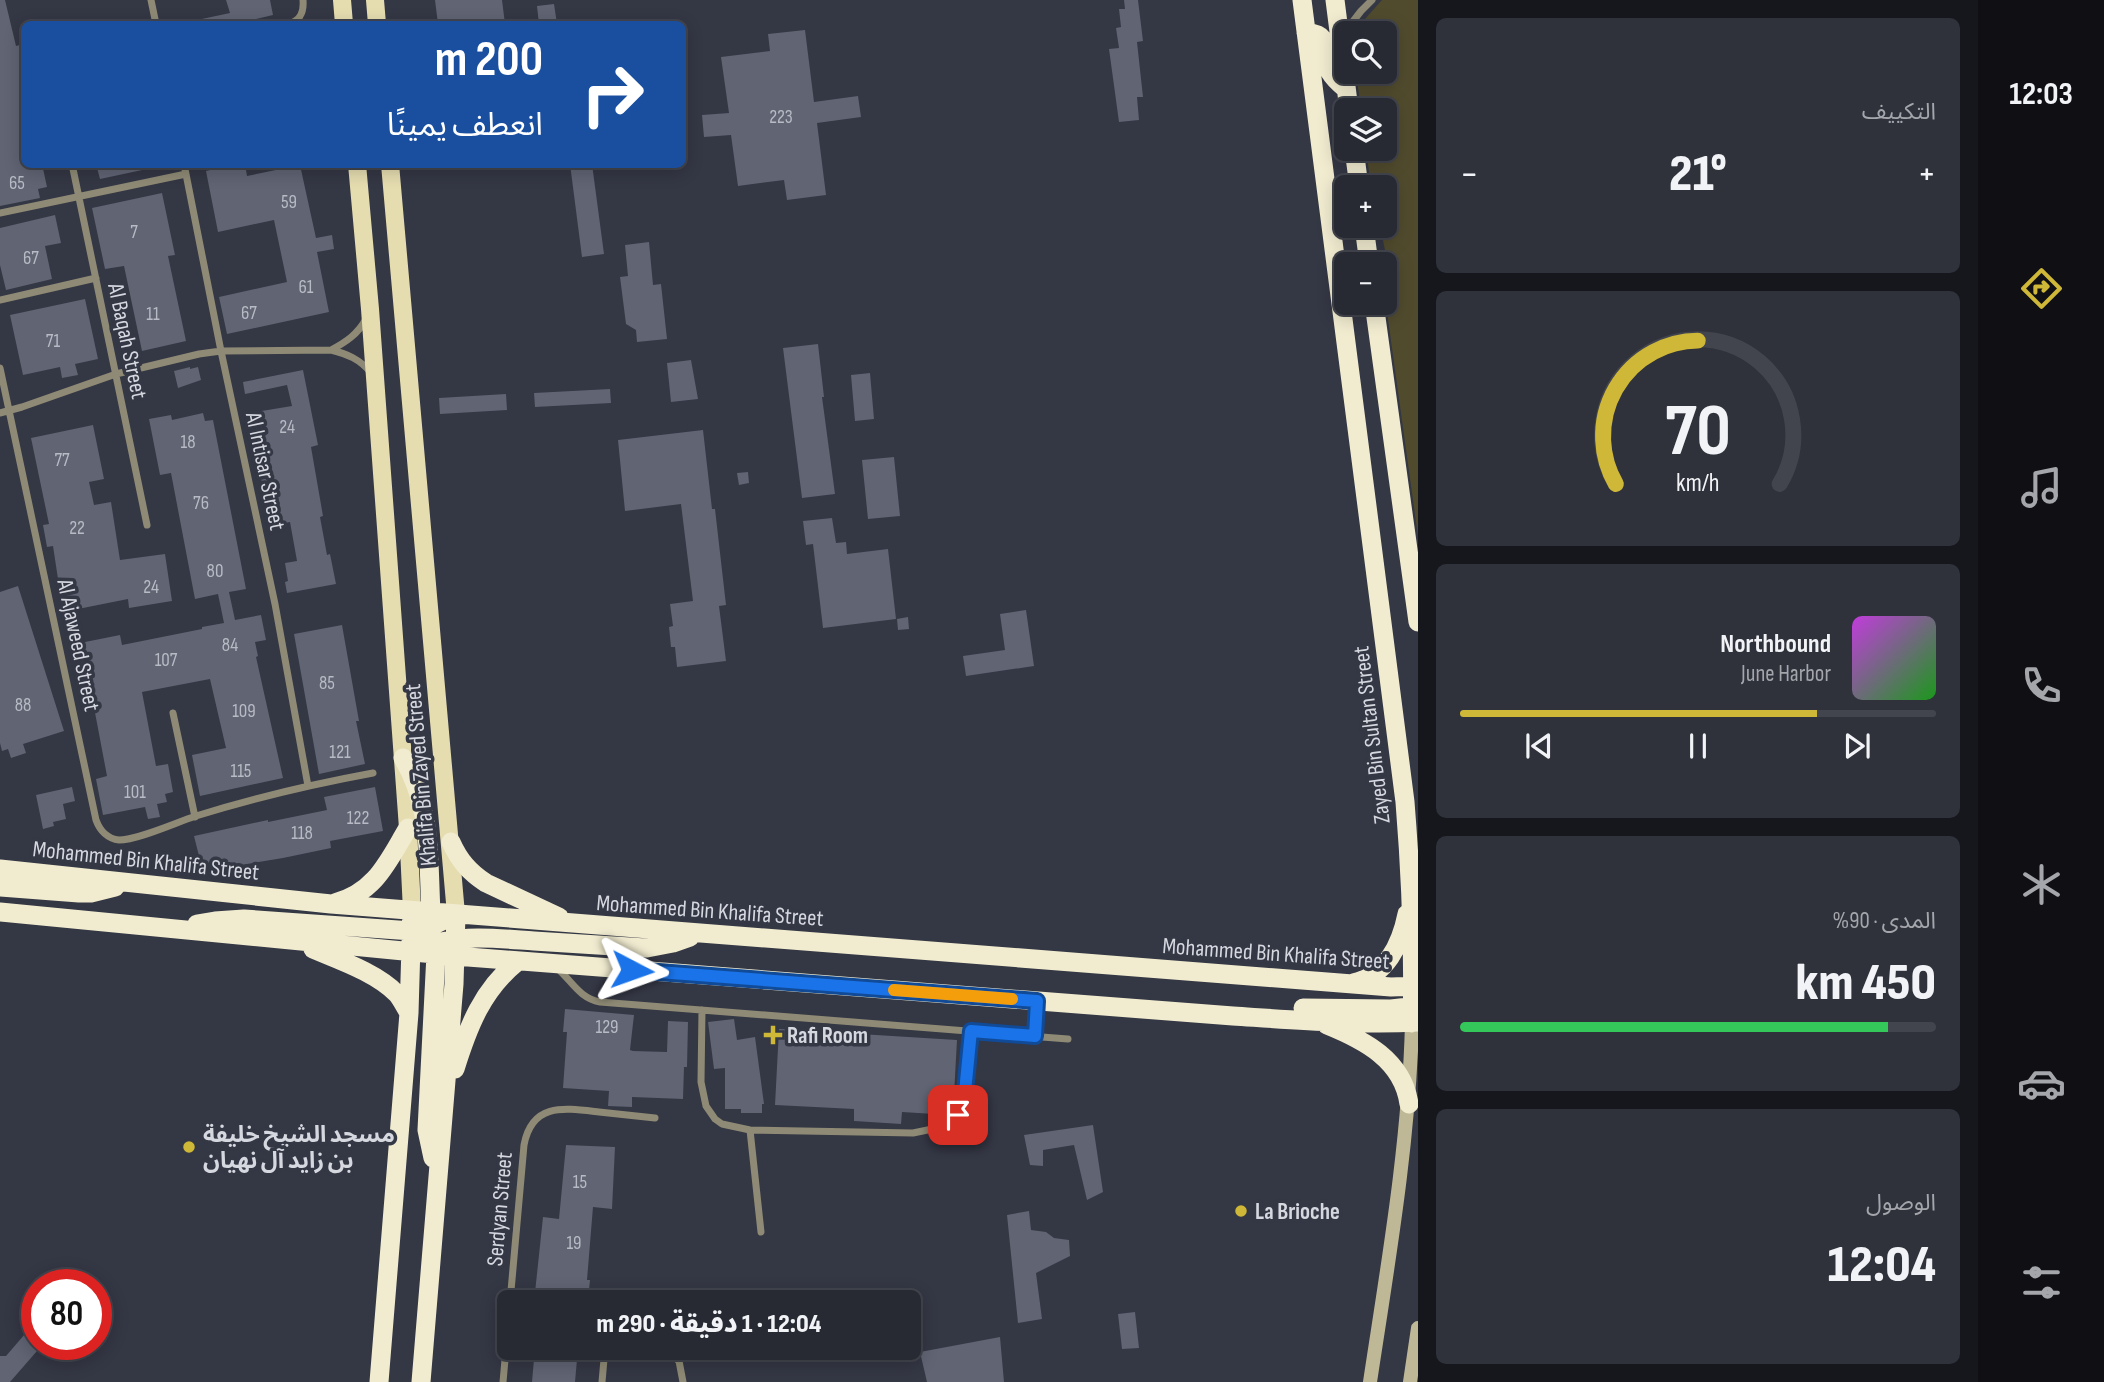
<!DOCTYPE html>
<html lang="ar">
<meta charset="utf-8">
<style>
:root{--surface:#272933;--page:#2f313b;--text:#f1f3f6;--muted:#a4a6ac;--line:#43454e;--accent:#cfb837}
body{margin:0;font-family:"Sofia Sans Condensed","Noto Sans Arabic",sans-serif;background:var(--page);color:var(--text);direction:rtl;height:100vh;display:flex;flex-direction:column;font-size:26px;white-space:nowrap}
*{box-sizing:border-box;margin:0}
p{font-size:23px;color:var(--muted)}
.icon{flex:none;width:38px;height:38px;fill:none;stroke:currentColor;stroke-width:2;stroke-linecap:round;stroke-linejoin:round}
.map{position:relative;flex:1;overflow:hidden;direction:ltr}
.details{display:flex;flex-direction:column;gap:18px;padding:18px;background:#15171c;width:560px}
.details>*{flex:none}
.top-card{position:absolute;left:21px;top:21px;width:665px;height:147px;border-radius:10px;box-shadow:0 4px 18px #0003,0 0 0 2px var(--line);direction:rtl;background:#1a4fa0;color:#fff;overflow:hidden}
.controls{position:absolute;left:1334px;top:21px;display:grid;gap:14px}
.controls a{display:grid;place-items:center;width:63px;height:63px;border-radius:10px;background:var(--surface);box-shadow:0 4px 18px #0003,0 0 0 2px var(--line);font-size:35px}
.speed{position:absolute;left:21px;top:1269px;display:flex;gap:14px;font-size:35px;font-weight:700;text-align:center}
.speed>*{display:grid;place-content:center;width:91px;height:91px;border-radius:50%;background:var(--surface);box-shadow:0 4px 18px #0003,0 0 0 2px var(--line);line-height:1}
.speed .limit{border:10px solid #d22;background:#fff;color:#111}
.pin{position:absolute;display:grid;place-items:center;width:60px;height:60px;color:#fff;margin:-30px;border-radius:14px;box-shadow:0 4px 10px #0006}
.me{position:absolute;width:77px;margin:-38px;rotate:94deg;stroke-linejoin:round;filter:drop-shadow(0 0 5px #0008)}
.turn{display:flex;align-items:center;gap:24px;height:147px;padding:0 28px;font-size:32px}
.turn .icon{width:91px;height:91px;stroke-width:2.5}
.turn b{display:block;font-size:49px;line-height:60px}
.big{font-size:52px;font-weight:800;line-height:1.1}
.details .card{flex:1;display:flex;flex-direction:column;justify-content:center;gap:10px;min-width:0;padding:0 24px;border-radius:10px;background:var(--page)}
.details .dial{align-items:center;gap:0}
.dial svg{height:182px;overflow:visible;fill:none;stroke:var(--line);stroke-width:7;stroke-linecap:round;text-anchor:middle}
.dial text{fill:var(--text);stroke:none}
.song{display:flex;align-items:center;gap:21px}
.cover{width:84px;height:84px;border-radius:10px;background:linear-gradient(135deg,hsl(290 70% 55%),hsl(120 70% 35%))}
.played{height:7px;border-radius:4px;background:linear-gradient(90deg,var(--accent) 75%,var(--line) 75%)}
.keys{display:flex;justify-content:space-around;direction:ltr}
.heat{display:flex;justify-content:space-between;align-items:center;font-size:38px;direction:ltr}
.charge{height:10px;border-radius:5px;background:linear-gradient(90deg,#34c759 90%,var(--line) 0)}
.trip{position:absolute;left:497px;top:1290px;width:424px;height:70px;border-radius:10px;background:var(--surface);box-shadow:0 4px 18px #0003,0 0 0 2px var(--line);font-weight:800;line-height:70px;text-align:center;direction:rtl}
main{display:flex;flex:1;min-height:0}
.menu{display:flex;flex-direction:column;width:126px;justify-content:space-around;align-items:center;background:#101014;color:var(--muted)}
.menu .icon{width:49px;height:49px}
.menu .on{color:var(--accent)}
.menu b{font-size:32px;color:var(--text)}
.map>svg:first-child{display:block}
.green{fill:#514b2e}
.building{fill:#606473}
.lines{fill:none;stroke-linecap:round;stroke-linejoin:round}
.minor{stroke:#8e8a75;stroke-width:7}
.secondary{stroke:#bfb896;stroke-width:14}
.primary{stroke:#e5dcb0;stroke-width:18}
.trunk{stroke:#f1ecd0;stroke-width:19}
.route-casing{stroke:#114b97;stroke-width:18}
.route{stroke:#1a73e8;stroke-width:12}
.slow{stroke:#f59e0b;stroke-width:12}
.poi-dot{fill:#cfb837;stroke:#343744;stroke-width:2.5}
.labels{text-anchor:middle;stroke-width:7;stroke-linejoin:round;paint-order:stroke}
.number-label{font-size:19px;fill:#b8bbc5}
.street-label{font-size:23px;fill:#d6d8e0;stroke:#343744}
.poi-label{font-size:23px;font-weight:bold;fill:#d6d8e0;stroke:#343744;text-anchor:start}
</style>
<main>
<nav class="menu">
<b>12:03</b>
<svg class="icon on" aria-label="directions" viewBox="0 0 24 24"><path d="M12 3l9 9-9 9-9-9zM9 14v-3h6M13 9l2 2-2 2"/></svg>
<svg class="icon" aria-label="music" viewBox="0 0 24 24"><path d="M9 18V5l10-2v13"/><circle cx="6" cy="18" r="3"/><circle cx="16" cy="16" r="3"/></svg>
<svg class="icon" aria-label="phone" viewBox="0 0 24 24"><path d="M5 4h4l2 5-3 2q2 4 5 5l2-3 5 2v4C11 20 4 13 5 4z"/></svg>
<svg class="icon" aria-label="climate" viewBox="0 0 24 24"><path d="M12 3v18M4 7l16 10M4 17L20 7"/></svg>
<svg class="icon" aria-label="car" viewBox="0 0 24 24"><path d="M5 17H2v-5l4-1 3-4h7l3 4 3 1v5h-3M9 17h6M6 11h13"/><circle cx="7" cy="17" r="2"/><circle cx="17" cy="17" r="2"/></svg>
<svg class="icon" aria-label="filters" viewBox="0 0 24 24"><path d="M4 7h16M4 17h16"/><circle cx="9" cy="7" r="2"/><circle cx="15" cy="17" r="2"/></svg>
</nav>
<section class="details">
<div class="card"><p>التكييف</p>
<div class="heat"><a>−</a><b class="big">21°</b><a>+</a></div>
</div>
<div class="card dial"><svg viewBox="0 0 100 80">
<path d="M14 69A42 42 0 1 1 86 69"/>
<path d="M14 69A42 42 0 0 1 50 6" stroke="#cfb837"/>
<text x="50" y="56" font-size="32" font-weight="700">70</text>
<text x="50" y="72" font-size="11">km/h</text>
</svg></div>
<div class="card">
<div class="song"><i class="cover"></i><div><b>Northbound</b><p>June Harbor</p></div></div>
<div class="played"></div>
<div class="keys"><svg class="icon" aria-label="previous" viewBox="0 0 24 24"><path d="M18 5L8 12l10 7zM5 5v14"/></svg><svg class="icon" aria-label="pause" viewBox="0 0 24 24"><path d="M8 5v14M16 5v14"/></svg><svg class="icon" aria-label="next" viewBox="0 0 24 24"><path d="M6 5l10 7-10 7zM19 5v14"/></svg></div>
</div>
<div class="card"><p>المدى · 90%</p><b class="big">450 km</b><div class="charge"></div></div>
<div class="card"><p>الوصول</p><b class="big">12:04</b></div>
</section>
<div class="map">
<svg width="1418" height="1382" viewBox="0 0 1418 1382">
<rect width="100%" height="100%" fill="#343744"/>
<path class="green" d="M1382,0H1418V536L1385,297V250L1380,226H1384V187H1371L1366,149H1384V110H1361L1356,72H1384V33H1358L1365,19Z"/>
<path class="building" d="M0,0H5L16,46L24,44V164H42L47,187L38,189L40,198L0,206Z
M226,0H270L273,15L235,24H197V20L230,13Z
M435,0H502L505,24H438Z
M1124,0H1138L1143,41L1137,42L1143,97H1137L1139,120L1119,122L1109,49L1119,48L1116,28L1121,27L1119,9H1125Z
M554,4L557,24H539L537,6Z
M805,30L814,102L858,96L861,117L817,123L826,195L787,200L784,180L738,186L731,135L704,137L702,115L729,113L721,57L770,51L768,34Z
M96,164H146L147,169L100,179Z
M236,164H245L247,176L300,165L316,238L332,235L334,249L317,252L329,312L227,334L219,297L287,282L274,220L218,232L206,171Z
M570,164H592L604,254L582,257Z
M162,193L175,255L168,256L186,341L142,351L124,266L105,269L92,208Z
M55,215L61,243L45,246L52,279L6,290L0,265V228Z
M649,242L653,285L661,284L667,339L637,342L636,330L626,324L620,277L628,276L625,245Z
M85,299L98,359L75,364L78,375L62,378L60,367L23,375L10,315Z
M818,344L824,397H822L835,494L802,498L783,348Z
M691,360L698,399L671,402L667,363Z
M190,367V369L198,367L201,380L178,388L174,371Z
M303,370L318,445L311,447L323,516L320,517L327,555L330,554L336,584L287,593L285,582L288,581L285,563L297,561L290,522L270,526L249,413L292,406L287,385L245,394L243,382Z
M870,373L874,419L855,421L851,375Z
M610,389L611,403L535,407L534,393Z
M506,394L507,410L440,414L439,398Z
M203,413L205,421L213,420L246,589L229,592L235,620L261,615L266,640L255,642L258,656L256,657L283,778L200,796L192,755L226,748L210,679L142,692L156,766L168,764L173,792L165,794L167,802L157,804L160,817L148,819L145,807L103,815L96,779L107,776L93,702L87,703L75,644L120,635L122,645L202,629V627L224,623L218,594L195,599L171,473L160,475L149,419L171,415L172,420Z
M93,425L104,479L89,482L94,505L111,502L120,560L165,554L172,601L129,608L128,599L63,612L53,546L47,547L43,525L49,524L31,438Z
M703,430L712,509H715L726,605L719,606L726,661L677,667L675,647H671L669,627L673,626L670,604L693,601L681,504L625,511L618,440Z
M894,457L900,516L868,519L862,460Z
M748,472L749,483L739,485L737,473Z
M832,518L836,543L846,542L847,554L888,549L896,619L823,628L813,544L806,545L803,521Z
M18,586L64,731L23,744L26,753L11,758L8,749L2,751L0,743V592Z
M1026,610L1034,666L966,676L963,656L1005,650L1000,614Z
M908,617L909,629L898,630L897,619Z
M342,625L359,721H356L365,764L319,774L294,634Z
M72,787L75,801L63,804L66,819L53,822L54,826L43,829L36,795Z
M375,787L383,831L330,841L331,848L283,858L229,867L201,864L194,836L268,820V822L327,810L324,797Z
M565,1009L634,1015L630,1050L633,1051L667,1052L668,1021L688,1022L687,1067H684L683,1099L632,1097V1107L608,1106L609,1091L563,1088L567,1032H563Z
M734,1019L737,1040L755,1037L764,1104H762V1113H741V1109H725V1068L714,1069L708,1022Z
M779,1029L957,1040L953,1113L950,1115L902,1112L901,1124L854,1121V1109L775,1105Z
M1093,1125L1103,1192L1087,1200L1074,1145L1043,1150V1166L1030,1165L1024,1135Z
M566,1145L615,1147L612,1209L593,1207L587,1280H590L589,1290L632,1294V1302H534L543,1217L559,1219Z
M1029,1211L1031,1230L1046,1232L1054,1238L1069,1240L1070,1256L1036,1273L1042,1319L1018,1323L1007,1215Z
M1135,1312L1139,1348L1122,1349L1118,1314Z
M37,1320V1351L10,1382H0V1356H6Z
M1000,1337L1004,1382H927L920,1352Z
M535,1348H578L575,1382H532Z"/>
<g class="lines">
<path class="minor" d="M151,0L156,24
M289,24C301,20 304,12 303,0
M1344,33L1361,11L1372,0
M72,164L147,525
M184,164L221,351L275,604L308,786
M0,213L186,174
M0,300L96,278
M331,350C346,342 358,334 366,319
M0,368L96,820C100,831 108,839 119,840C138,840 177,822 196,816C254,798 313,784 373,773
M0,413L22,407L116,374L199,354L221,351L331,350C347,354 360,359 371,373
M173,713L195,817
M557,968C572,981 579,998 600,1002L1068,1039
M702,1010L701,1082L706,1106L715,1119L722,1124L750,1130L913,1133L947,1126L958,1116L964,1102L971,1031
M1035,1036L1037,1002
M750,1130L761,1232
M510,1302L524,1145C532,1102 565,1108 599,1112C618,1114 636,1116 655,1118
M664,1348L679,1361L683,1382
M503,1382L509,1315
M602,1382L605,1348"/>
<path class="secondary" d="M1370,1382C1388,1263 1409,1144 1412,1023
M1410,1382L1418,1328"/>
<path class="primary" d="M342,0L344,24
M375,0L377,24
M357,164L370,309L408,828L412,911
M390,164L456,914"/>
<path class="trunk" d="M1302,0L1405,802C1411,876 1414,949 1412,1023
M1335,0L1349,110
M1306,33C1333,32 1323,55 1330,72C1334,79 1340,84 1346,89
M1354,149L1359,187
M1364,226L1369,264
M1374,303L1418,622
M403,758C432,807 428,857 431,912L435,923
M451,842C459,860 469,872 486,883L559,917
M0,869L331,904L1391,987L1418,986
M0,887L79,893H91L115,887
M335,903C376,892 388,861 408,828
M0,912L455,956L1233,1016C1295,1020 1357,1025 1418,1022
M197,924L215,921L244,919L412,931L436,924L456,914
M431,942L436,954L427,1130L433,1158
M313,949C339,960 377,973 397,994C402,1000 405,1007 409,1013
M416,950C457,933 491,938 534,941C571,943 609,946 647,948L673,943L690,937
M1353,983C1386,976 1401,944 1407,914
M1303,1008L1391,1009L1418,1006
M1327,1025C1364,1040 1403,1060 1409,1104
M455,1069C468,1027 482,990 518,961
M379,1382L409,1013L412,911
M421,1382L454,984L456,914"/>
</g>
<g class="lines">
<g class="route-casing">
<path id="route" d="M632,970L1037,1001L1035,1036L971,1031L964,1102L958,1115"/>
</g>
<use href="#route" class="route"/>
<path class="slow" d="M894,990L1012,999"/>
</g>
<g class="poi-dot">
<path d="M769.5 1024.5h7v7h7v7h-7v7h-7v-7h-7v-7h7z"/>
<circle cx="189" cy="1147" r="7"/>
<circle cx="1241" cy="1211" r="7"/>
</g>
<g class="labels">
<g class="number-label">
<text x="781" y="123">223</text>
<text x="17" y="189">65</text>
<text x="289" y="208">59</text>
<text x="134" y="238">7</text>
<text x="31" y="264">67</text>
<text x="306" y="293">61</text>
<text x="249" y="319">67</text>
<text x="153" y="320">11</text>
<text x="53" y="347">71</text>
<text x="287" y="433">24</text>
<text x="188" y="448">18</text>
<text x="62" y="466">77</text>
<text x="201" y="509">76</text>
<text x="77" y="534">22</text>
<text x="215" y="577">80</text>
<text x="151" y="593">24</text>
<text x="230" y="651">84</text>
<text x="166" y="666">107</text>
<text x="327" y="689">85</text>
<text x="23" y="711">88</text>
<text x="244" y="717">109</text>
<text x="340" y="758">121</text>
<text x="241" y="777">115</text>
<text x="135" y="798">101</text>
<text x="358" y="824">122</text>
<text x="302" y="839">118</text>
<text x="607" y="1033">129</text>
<text x="580" y="1188">15</text>
<text x="574" y="1249">19</text>
</g>
<g class="street-label">
<text transform="translate(128 341) rotate(78)" y="8">Al Baqah Street</text>
<text transform="translate(266 471) rotate(78)" y="8">Al Intisar Street</text>
<text transform="translate(79 645) rotate(78)" y="8">Al Ajaweed Street</text>
<text transform="translate(1371 735) rotate(-97)" y="8">Zayed Bin Sultan Street</text>
<text transform="translate(420 775) rotate(-95)" y="8">Khalifa Bin Zayed Street</text>
<text transform="translate(146 860) rotate(6)" y="8">Mohammed Bin Khalifa Street</text>
<text transform="translate(710 910) rotate(4)" y="8">Mohammed Bin Khalifa Street</text>
<text transform="translate(1276 953) rotate(4)" y="8">Mohammed Bin Khalifa Street</text>
<text transform="translate(499 1209) rotate(-85)" y="8">Serdyan Street</text>
</g>
<g class="poi-label">
<text x="787" y="1043">Rafi Room</text>
<text x="203" y="1142">مسجد الشيخ خليفة<tspan x="203" dy="26">بن زايد آل نهيان</tspan></text>
<text x="1255" y="1219">La Brioche</text>
</g>
</g>
</svg>
<div class="controls">
<a><svg class="icon" aria-label="search" viewBox="0 0 24 24"><circle cx="10" cy="10" r="6"/><path d="M15 15l6 6"/></svg></a>
<a><svg class="icon" aria-label="layers" viewBox="0 0 24 24"><path d="M12 4l9 5-9 5-9-5zM3 14l9 5 9-5"/></svg></a>
<a>+</a>
<a>−</a>
</div>
<div class="speed"><div class="limit">80</div></div>
<div class="pin" style="left:958px;top:1115px;background:#d93025"><svg class="icon" aria-label="arrive" viewBox="0 0 24 24"><path d="M6 21V4h12l-3 4 3 4H6"/></svg></div>
<svg class="me" style="left:632px;top:970px" viewBox="-20 -20 40 40"><path d="M0-17L14 15 0 8-14 15z" fill="#1a73e8" stroke="#fff" stroke-width="4"/></svg>
<div class="trip">12:04 · 1 دقيقة · 290 m</div>
<div class="top-card">
<div class="turn"><svg class="icon" aria-label="right" viewBox="0 0 24 24"><path d="M7 20v-9h11M14 6l5 5-5 5"/></svg><div><b>200 m</b>انعطف يمينًا</div></div>
</div>
</div>
</main>
